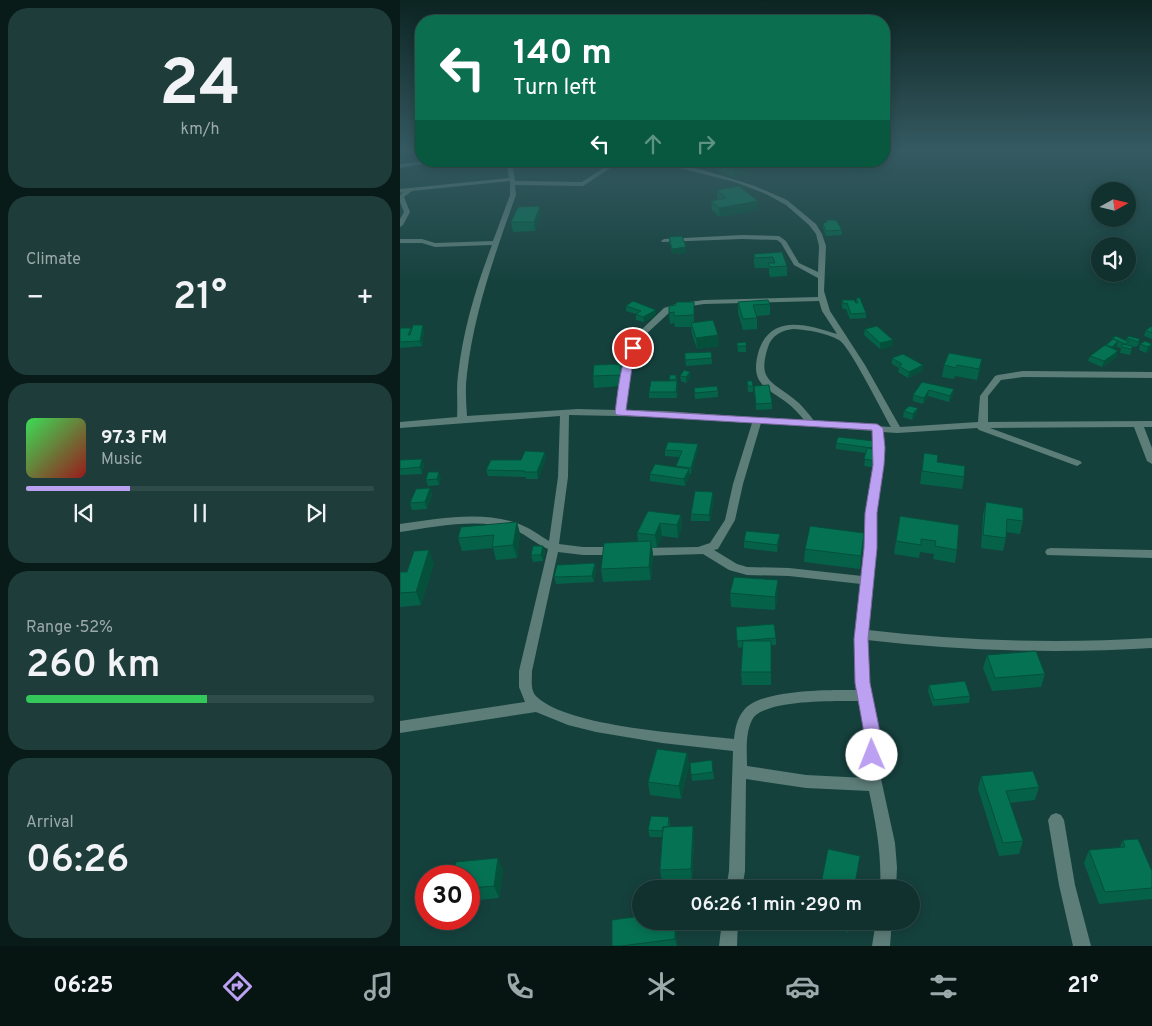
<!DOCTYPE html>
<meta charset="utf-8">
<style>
:root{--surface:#10312e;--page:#1e3d3a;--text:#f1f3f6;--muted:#9ca9aa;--line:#304c4a;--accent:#bca0f2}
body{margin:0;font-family:Overpass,sans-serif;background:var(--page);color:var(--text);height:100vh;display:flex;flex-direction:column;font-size:19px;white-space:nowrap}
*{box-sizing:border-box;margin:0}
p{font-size:16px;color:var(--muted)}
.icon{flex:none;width:28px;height:28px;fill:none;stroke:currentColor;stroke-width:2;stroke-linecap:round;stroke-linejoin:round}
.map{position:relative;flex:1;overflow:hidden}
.drawer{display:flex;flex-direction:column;gap:8px;padding:8px;background:#091b19;width:400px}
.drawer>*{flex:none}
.banner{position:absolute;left:15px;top:15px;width:475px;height:152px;border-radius:20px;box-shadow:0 2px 12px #0003,0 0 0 1px var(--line);background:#0b6e4f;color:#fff;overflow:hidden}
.needle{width:32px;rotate:82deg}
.fabs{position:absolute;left:691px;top:182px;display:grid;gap:10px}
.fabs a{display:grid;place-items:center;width:45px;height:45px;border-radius:50%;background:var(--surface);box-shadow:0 2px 12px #0003,0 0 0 1px var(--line);font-size:25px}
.speed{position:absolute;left:15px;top:865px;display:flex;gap:10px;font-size:25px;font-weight:700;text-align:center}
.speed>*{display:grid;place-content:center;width:65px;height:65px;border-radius:50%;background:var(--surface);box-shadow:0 2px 12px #0003,0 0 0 1px var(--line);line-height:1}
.speed .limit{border:8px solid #d22;background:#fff;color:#111}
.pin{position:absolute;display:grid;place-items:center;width:42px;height:42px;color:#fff;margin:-21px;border:2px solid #fff;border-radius:50%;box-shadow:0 1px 5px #0007}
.me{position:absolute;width:55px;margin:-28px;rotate:359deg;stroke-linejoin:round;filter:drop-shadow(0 0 4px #0008)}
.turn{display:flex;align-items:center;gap:18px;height:105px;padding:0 15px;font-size:22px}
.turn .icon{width:65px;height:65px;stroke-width:2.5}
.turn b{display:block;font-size:35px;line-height:42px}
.lanes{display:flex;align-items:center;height:48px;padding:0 15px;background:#0003;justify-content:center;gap:25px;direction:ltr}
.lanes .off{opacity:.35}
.big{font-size:38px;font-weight:600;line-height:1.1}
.drawer .card{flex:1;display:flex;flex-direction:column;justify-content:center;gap:8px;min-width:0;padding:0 18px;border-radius:20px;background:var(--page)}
.drawer .dial{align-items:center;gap:0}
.dial b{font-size:65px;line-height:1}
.song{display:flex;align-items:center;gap:15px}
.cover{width:60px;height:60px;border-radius:8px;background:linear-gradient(135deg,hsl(130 70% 55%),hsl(0 70% 35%))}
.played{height:5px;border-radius:2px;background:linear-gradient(90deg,var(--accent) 30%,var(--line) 30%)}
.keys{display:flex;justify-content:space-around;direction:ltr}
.heat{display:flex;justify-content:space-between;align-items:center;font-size:28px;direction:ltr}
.charge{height:8px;border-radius:4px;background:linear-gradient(90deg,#34c759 52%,var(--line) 0)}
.trip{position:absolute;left:232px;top:880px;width:288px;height:50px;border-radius:25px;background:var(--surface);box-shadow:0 2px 12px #0003,0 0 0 1px var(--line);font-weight:600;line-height:50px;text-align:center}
.tabs{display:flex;height:80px;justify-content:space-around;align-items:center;background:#061412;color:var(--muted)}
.tabs .icon{width:35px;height:35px}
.tabs .selected{color:var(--accent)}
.tabs b{font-size:22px;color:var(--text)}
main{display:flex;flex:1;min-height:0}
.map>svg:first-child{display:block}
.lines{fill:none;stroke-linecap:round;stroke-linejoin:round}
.street{fill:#5d7d79;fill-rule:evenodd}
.wall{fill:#056248}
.shaded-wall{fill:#04503b}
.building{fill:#067254;stroke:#04503b}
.route{fill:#bca0f2;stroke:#7a689d}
</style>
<main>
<section class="drawer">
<div class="card dial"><b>24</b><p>km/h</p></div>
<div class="card"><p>Climate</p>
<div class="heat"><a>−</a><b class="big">21°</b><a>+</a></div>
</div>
<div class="card">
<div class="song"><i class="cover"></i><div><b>97.3 FM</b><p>Music</p></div></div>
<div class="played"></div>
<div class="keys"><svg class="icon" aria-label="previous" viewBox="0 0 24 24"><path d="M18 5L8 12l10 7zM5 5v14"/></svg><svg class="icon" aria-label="pause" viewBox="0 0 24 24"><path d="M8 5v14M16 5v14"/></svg><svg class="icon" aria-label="next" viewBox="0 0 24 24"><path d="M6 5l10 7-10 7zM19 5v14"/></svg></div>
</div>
<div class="card"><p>Range · 52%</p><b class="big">260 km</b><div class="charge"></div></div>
<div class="card"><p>Arrival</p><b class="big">06:26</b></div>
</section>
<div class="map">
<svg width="752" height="946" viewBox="0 0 752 946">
<rect width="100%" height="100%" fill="#15413d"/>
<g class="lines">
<path class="street" d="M24,161H41L0,168V164Z
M106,161H112L115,181L182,182L214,161H221L183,186L115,185L116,195C95,254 74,312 67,374C65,388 66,402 67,416L178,409L216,410L224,360L229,349L238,333L264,308L276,304L304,300L418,297V278L394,265L381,243L377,240L342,239L262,242L261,241L264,239L342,235L379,236L386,241L399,263L418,272L419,246L416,234L409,225L386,205L366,194L335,182L251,161H262L303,170L355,186L387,200L416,224L422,234L426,246L424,291L430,311L465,365L500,427L578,422L580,396L595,376L598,375L623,371L752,372V378L623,377L601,380L588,396V422L752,421V427H744L752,448V464L747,461L734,427L590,428L680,461L682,463L677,466L579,430L577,428L497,433L482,432L485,448L484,465L476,513L477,548L468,630C563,641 657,644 752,638V648C657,654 562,651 467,640L469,683L479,738L478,765L495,843L497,867L496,889H480C482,855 476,824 469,791L406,788L346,779L345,871L342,889H326L329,871L333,751L262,743L196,732L168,725L136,712L0,733V721L125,702L119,687V671L148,549C134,543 123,532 110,528C77,518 33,527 0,532V524C38,519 82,510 119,524C130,528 139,535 149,541L158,477L160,416L0,428V422L57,417C58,403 56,389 58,375C63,330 76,287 92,245L35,247L22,243H0V239H22L35,243L93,241L110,195V181L12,191L4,197L10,212L3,225L0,227V219L4,212L0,202V195L3,192L0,193V189L109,178ZM419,301L422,311L437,334C408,325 372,313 359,350C356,360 354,371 359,380C365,390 377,395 386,402C393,407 399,414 405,421L265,411L225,410L232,360L237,349L244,336L270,312L278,308L304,304ZM394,329C409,330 426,333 439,340C449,345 483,413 491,427L415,422C408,413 402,405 394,399C372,381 357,381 368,347C372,335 382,330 394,329ZM169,415L265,417L352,423L333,484L325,520L310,543L298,547L240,548L236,549L234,552L236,555L240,556L303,554L329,570L347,575L389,576L461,584L455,634L457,690C430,690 361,689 344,710C337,718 335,729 334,739C289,734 168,727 137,697C130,691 132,680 132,671L158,552L183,555H216L220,554L222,551L220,548L216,547H183L159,544L168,477ZM361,423L473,431L475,448L474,465L466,513L465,548L462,576L389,568L347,567L337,564L314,550L318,549L335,520L343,484ZM459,701L465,738L464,765L466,778L406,775L347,766C347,752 345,734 352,720C362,699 437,701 459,701Z
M651,548L752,550V558L647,555L645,552L647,549Z
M656,813L661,815L664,820L675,885L691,946H673L659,885L648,820L651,815Z
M322,921H338L337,946H319Z
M476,921H492L490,946H472Z"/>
</g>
<path class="wall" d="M311,161H340L348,164V173L334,177L316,169L315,168L311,169L306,167L305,163Z
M370,161H418L417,164L376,168Z
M444,161H463L464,164V168L448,169L444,163Z
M317,190L358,201V210L320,217L312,210L311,201L317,200Z
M141,216L135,231L113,232L111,222Z
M426,220L442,230V235L426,236L423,228V223L426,222Z
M269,237L286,253L273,254L269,242Z
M382,252L387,266V276L370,277L369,273V268H355L354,264V254Z
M456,298L466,313V318L450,319L446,309H443L442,306V300L456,303Z
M294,302V322L319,346L297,349L292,334L291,327H275L274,323L270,324L269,313L276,305Z
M338,302L370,304V315L357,316V329L343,330L338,313Z
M226,306L256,315L244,322L236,320V314L226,311Z
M752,326V339L744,336L746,330Z
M11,328L12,330H24L22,346L0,348V330Z
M465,329L493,346L480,349L464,335Z
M712,338L726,341L727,338L740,339L738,345L736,347L728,345L732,349L730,355L720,353L721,348L717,347L714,349L717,357L702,367L688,361L690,356L706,346L711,341Z
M745,341L750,350L746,353L739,350L740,344Z
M346,342V352H338L337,343Z
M311,352L312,364L286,366L285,353Z
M492,358L523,365V371L508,378L498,372L499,368L492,364Z
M582,359L580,371L577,380L555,376L554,379L542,377L544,365Z
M194,365L223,376L222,386L194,388L193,376Z
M270,375H276L278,387L277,398H249V392L270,381Z
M280,376L291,377L286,383L281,381Z
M347,381L353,386V392H348Z
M522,382L553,395L549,402L528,396L523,404L513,401V395Z
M354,386L372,403V409L356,410Z
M294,388L318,391V397L295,399Z
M504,411L517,414L512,420L503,417Z
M474,441L473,449L479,456L476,468L464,466L466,453L436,449V443Z
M265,450H298L291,474H290V475L285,486L250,481V474L276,467L279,457L265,456Z
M524,453L537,462L564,477L562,489L520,484Z
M146,458L138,479H126V477L88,476L86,470L121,460Z
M22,459L24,465L22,474L0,475V460Z
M41,478L39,485L28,486L26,480Z
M30,488L32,495L27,509L12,510L10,503Z
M314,498L310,521H291V514Z
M586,502L623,521L620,534L606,532V538L603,551L581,548L583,515Z
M248,511L281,515L282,528L278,538L262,536L257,548H252L253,554L251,580L203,582L201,569L238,542L237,533Z
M500,516L557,550L555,563L533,559L534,554L520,552L519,558L494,554Z
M117,522L120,534L117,558L96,560L93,548L62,551L58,538Z
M344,541H380L377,552L344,548Z
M143,546L145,552L143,561L133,562L131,555Z
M463,546L460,569L404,562L405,549Z
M29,550L34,563L21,605L0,607V572H7Z
M195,563L196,570L194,582L156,584L154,577Z
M378,580V594L375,610L331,607L330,593Z
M336,627L376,638V645H371V685H342L341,672L343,647L338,648Z
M587,655L645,674L641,687L592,691L583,668Z
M529,685L570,696L569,703L533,706L528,691Z
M287,753L289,766L281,799L250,795L248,782Z
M312,760L314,779L292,781L290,763Z
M581,776L639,787L635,800L610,803L623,841L619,854L599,856L578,789Z
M269,817L270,827L293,826L294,839L292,882L262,883L260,870L263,837H250L248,830Z
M723,840L752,871V899L699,904L684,863L689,850L720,847Z
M98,858L103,871L99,898L69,901V876Z
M241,921H276L277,946H212Z
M415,921H450L448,932L415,924Z"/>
<path class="shaded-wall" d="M376,161H418L417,164L376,168Z
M315,164V168L311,169L310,165Z
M348,164V173L334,177V168Z
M358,201V210L320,217L319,208Z
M140,206L141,216L135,231L134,222Z
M286,247V253L273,254L272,249Z
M256,310V315L244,322L243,317Z
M23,325L24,330L22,346L20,341Z
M318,335L319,346L297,349L296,338Z
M493,340V346L480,349V343Z
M718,341L717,347L710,353L712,347Z
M752,344L750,350L746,353L748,347Z
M718,351L717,357L702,367L704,361Z
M582,359L580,371L577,380L579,369Z
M221,364L223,376L222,386L221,375Z
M523,365V371L508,378L509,372Z
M290,372L291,377L286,383V377Z
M277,381L278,387L277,398L276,392Z
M554,389L553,395L549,402L550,396Z
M529,390L528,396L523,404L524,398Z
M518,408L517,414L512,420L513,414Z
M298,444V450L291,474V468Z
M145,452L146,458L138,479L137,472Z
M22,459L24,465L22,474L20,467Z
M289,469L290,475L285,486L284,479Z
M39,472L41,478L39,485L37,479Z
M30,488L32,495L27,509L25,502Z
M313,492L314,498L310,521L309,515Z
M281,515L282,528L278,538L277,525Z
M117,522L120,534L117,558L113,545Z
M260,523L262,536L257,548L255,535Z
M464,533L463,546L460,569L461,556Z
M380,534V541L377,552V545Z
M251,541L253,554L251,580L249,567Z
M143,546L145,552L143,561L141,555Z
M29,550L34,563L21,605L16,592Z
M195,563L196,570L194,582L192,576Z
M378,580V594L375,610V597Z
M287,753L289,766L281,799L279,786Z
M293,826L294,839L292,882L291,869Z
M98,858L103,871L99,898L94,886Z
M275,921H276L277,924V946L275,939Z"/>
<path class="building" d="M311,161H315V164L310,165L305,163Z
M316,161H340L348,164L334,168Z
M446,161H463L464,164H449Z
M339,186L358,201L319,208L311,201L326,198L317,190Z
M140,206L134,222H111L118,207Z
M426,220H436L442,230L426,231L423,223L427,222Z
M282,236L286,247L272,249L269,237Z
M382,252L387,266L370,267L368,263H375L373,257L355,258L354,254Z
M456,298H460L466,313L451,314L447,303L444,304L442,300H454L456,303H458Z
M368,300L370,304L353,305L357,318L343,319L338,302Z
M233,301L256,310L243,317L236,314L241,311L226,306Z
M276,302H294V315L274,316V312L269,313V306L276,305Z
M313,320L318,335L296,338L291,323Z
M13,325H23L20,341L0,342V330L1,328H11L8,335H10Z
M477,326L493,340L480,343L465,329Z
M752,326V333L746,330Z
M716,336L729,342L725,344L712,338Z
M728,336L740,339L738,342L727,338Z
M713,339L718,341L712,347L706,345Z
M745,341L752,344L748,347L740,344Z
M346,342V346H337V343Z
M722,344L732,346V349L722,347Z
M705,345L718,351L704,361L690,356Z
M311,352L312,358L285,360V353Z
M549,353L582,359L579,369L557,365L556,368L544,365Z
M503,354L523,365L509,372L499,366L502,364L492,358Z
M221,364V375L193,376L194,365Z
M284,370L290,372L286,377L280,376Z
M270,375H276V379L269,380Z
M251,381H277L276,392H249Z
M347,381H352L353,386H348Z
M522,382L554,389L550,396L529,390L524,398L513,395Z
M369,385L372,403L356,404L354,386Z
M317,386L318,391L295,393L294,388Z
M509,406L518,408L513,414L504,411Z
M438,437L474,441L472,448L436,443Z
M268,442L298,444L291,468L276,466L282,451L265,450Z
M467,448L479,450L477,461L464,459Z
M125,451L145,452L137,472H124L125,471L86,470L91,460H121Z
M524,453L538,455L537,462L565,466L564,477L522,471Z
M22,459L20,467L0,469V460Z
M255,464L289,469L284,479L250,474Z
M28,472H39L37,479L26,480Z
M30,488L25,502L10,503L16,489Z
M295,491L313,492L309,515L291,514Z
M586,502L623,508V521L607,519L606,538L583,535Z
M248,511L281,515L277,525L260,523L255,535L237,533Z
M500,516L559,525L557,550L535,546L536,541L521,539V545L496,541Z
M117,522L113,545L92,547L94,535L58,538L61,527Z
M410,526L464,533L461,556L405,549Z
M346,531L380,534L377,545L344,541Z
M251,541L249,567L201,569L204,543Z
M133,546H143L141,555H131Z
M29,550L16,592L0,593V572H7L14,551Z
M195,563L192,576L154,577L157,565Z
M334,577L378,580L375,597L330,593Z
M374,624L376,638L337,641L336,627Z
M343,641H371V672H341Z
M636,651L645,674L595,678L587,655Z
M565,681L570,696L534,700L529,685Z
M257,749L287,753L279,786L248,782Z
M312,760L313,772L291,775L290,763Z
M633,771L639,787L606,791L623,841L603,843L581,776Z
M251,816L269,817L268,827H263V831L248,830Z
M293,826L291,869L260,870L263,827Z
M738,839L752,871V888L705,892L689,850L725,847L723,840Z
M428,849L460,856L454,889H420Z
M98,858L94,886L69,888V876H53L56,862Z
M241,916V921H275V939L221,946H212V920Z"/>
<linearGradient id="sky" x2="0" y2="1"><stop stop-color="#0c2422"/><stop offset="0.53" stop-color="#355a62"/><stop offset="1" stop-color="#355a62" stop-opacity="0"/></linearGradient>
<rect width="752" height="283" fill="url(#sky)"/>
<path class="route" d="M233,346L237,348L233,360L226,410L477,424L483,428L485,448L484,465L477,513V548L468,639L470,683L479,727L480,755L477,760L472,762L466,760L464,755L463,727L455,683L454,639L464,548L465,513L473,465L472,430L217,415L215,413C217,400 221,350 233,346Z"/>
</svg>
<div class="fabs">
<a><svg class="needle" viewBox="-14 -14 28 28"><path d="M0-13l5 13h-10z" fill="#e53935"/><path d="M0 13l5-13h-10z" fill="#9ca9aa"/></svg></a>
<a><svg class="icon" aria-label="sound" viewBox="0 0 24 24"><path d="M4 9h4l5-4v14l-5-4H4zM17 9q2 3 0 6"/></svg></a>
</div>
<div class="speed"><div class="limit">30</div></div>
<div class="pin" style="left:233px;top:348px;background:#d93025"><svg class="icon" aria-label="arrive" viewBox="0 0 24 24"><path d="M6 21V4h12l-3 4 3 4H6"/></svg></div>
<svg class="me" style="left:472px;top:755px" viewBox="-20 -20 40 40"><circle r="19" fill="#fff"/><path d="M0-13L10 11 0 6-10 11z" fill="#bca0f2"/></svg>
<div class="trip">06:26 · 1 min · 290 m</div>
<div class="banner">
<div class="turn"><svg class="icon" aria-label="left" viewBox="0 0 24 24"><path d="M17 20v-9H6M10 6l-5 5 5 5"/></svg><div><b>140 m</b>Turn left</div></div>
<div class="lanes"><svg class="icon" aria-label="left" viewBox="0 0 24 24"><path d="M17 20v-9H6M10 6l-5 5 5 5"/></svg><svg class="icon off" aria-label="ahead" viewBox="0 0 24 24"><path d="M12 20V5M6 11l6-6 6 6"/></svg><svg class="icon off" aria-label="right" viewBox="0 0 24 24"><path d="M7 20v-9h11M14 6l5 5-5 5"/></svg></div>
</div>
</div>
</main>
<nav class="tabs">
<b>06:25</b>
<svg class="icon selected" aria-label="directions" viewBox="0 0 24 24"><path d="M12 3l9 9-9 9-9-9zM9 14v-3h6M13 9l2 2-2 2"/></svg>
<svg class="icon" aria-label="music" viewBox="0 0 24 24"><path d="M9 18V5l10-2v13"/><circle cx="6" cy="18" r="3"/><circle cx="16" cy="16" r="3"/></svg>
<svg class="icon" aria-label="phone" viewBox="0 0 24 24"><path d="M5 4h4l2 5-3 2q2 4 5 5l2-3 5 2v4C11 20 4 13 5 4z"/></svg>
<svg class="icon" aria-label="climate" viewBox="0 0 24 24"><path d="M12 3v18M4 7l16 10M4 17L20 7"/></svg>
<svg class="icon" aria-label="car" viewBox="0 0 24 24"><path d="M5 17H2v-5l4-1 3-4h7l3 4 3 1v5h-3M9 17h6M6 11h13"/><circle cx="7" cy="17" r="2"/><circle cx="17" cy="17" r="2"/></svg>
<svg class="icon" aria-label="filters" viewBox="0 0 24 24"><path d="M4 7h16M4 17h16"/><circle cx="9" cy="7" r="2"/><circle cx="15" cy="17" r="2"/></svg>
<b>21°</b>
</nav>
